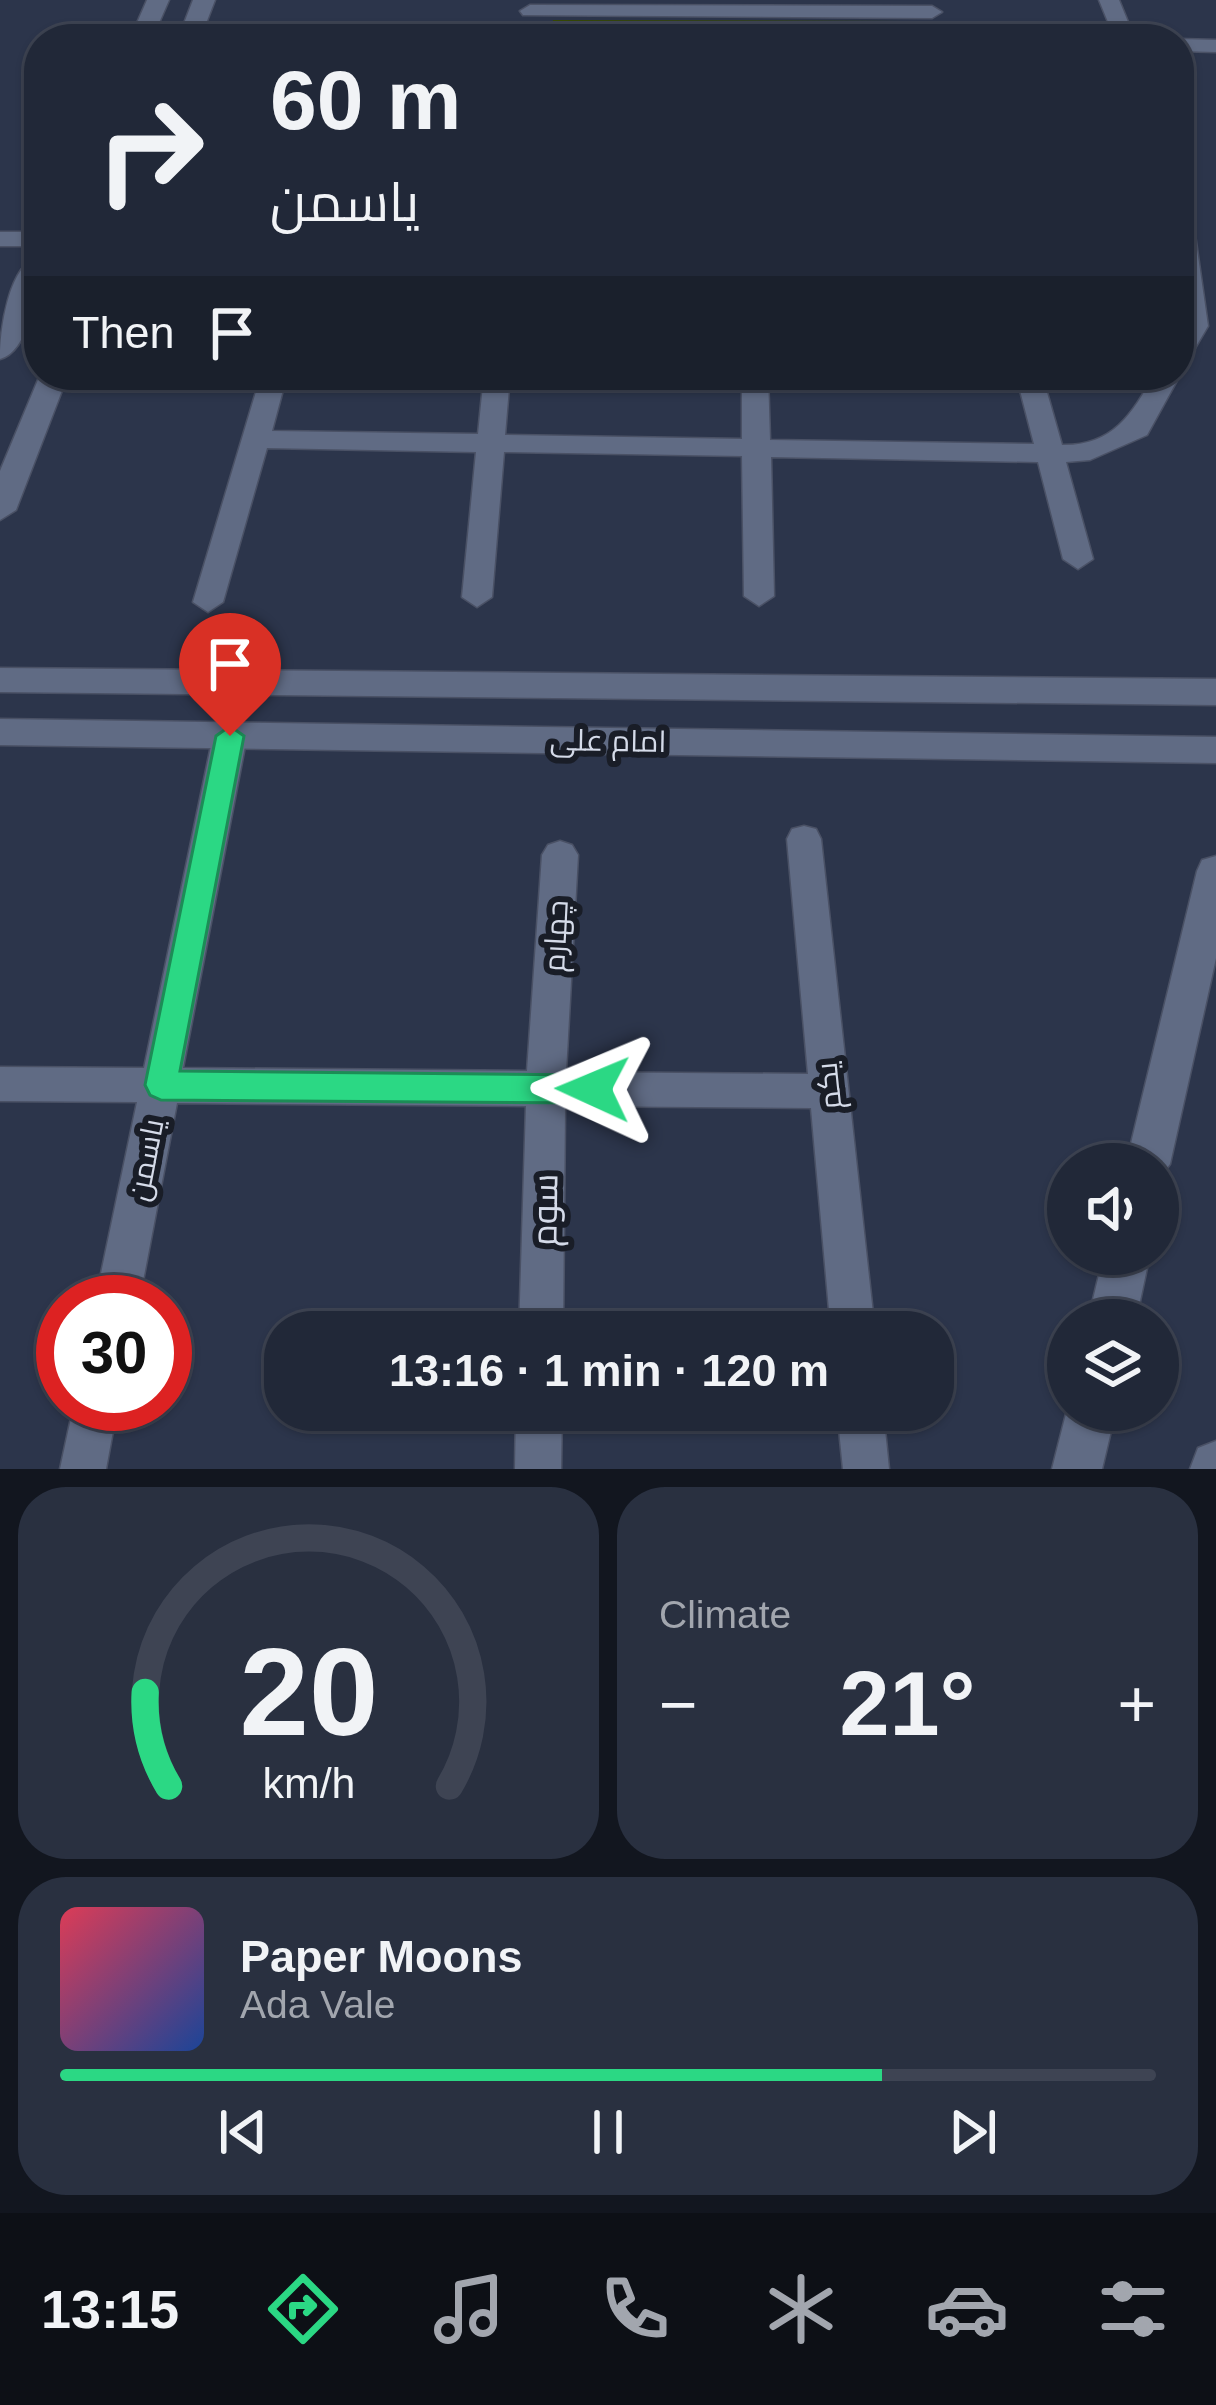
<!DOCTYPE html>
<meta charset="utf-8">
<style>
:root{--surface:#212838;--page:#293040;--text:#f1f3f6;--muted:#a2a6ae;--line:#3e4453;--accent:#2bd884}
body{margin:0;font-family:Arial,Cairo,sans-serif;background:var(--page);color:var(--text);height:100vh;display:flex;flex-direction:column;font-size:45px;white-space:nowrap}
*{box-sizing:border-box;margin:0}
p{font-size:39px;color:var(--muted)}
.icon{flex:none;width:66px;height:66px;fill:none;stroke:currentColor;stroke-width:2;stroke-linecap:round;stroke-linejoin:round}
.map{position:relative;height:1469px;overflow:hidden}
.details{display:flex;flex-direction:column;gap:18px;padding:18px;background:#12161f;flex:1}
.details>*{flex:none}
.top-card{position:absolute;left:24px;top:24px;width:1170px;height:366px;border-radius:48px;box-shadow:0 3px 9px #0004,0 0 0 3px var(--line);background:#212838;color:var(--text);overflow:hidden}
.controls{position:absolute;left:1047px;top:1143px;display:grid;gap:24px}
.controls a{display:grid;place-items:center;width:132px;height:132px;border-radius:50%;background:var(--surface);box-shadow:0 3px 9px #0004,0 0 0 3px var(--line);font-size:60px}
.speed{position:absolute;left:36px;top:1275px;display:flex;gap:24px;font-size:60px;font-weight:700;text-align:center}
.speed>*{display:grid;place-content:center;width:156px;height:156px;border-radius:50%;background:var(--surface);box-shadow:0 3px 9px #0004,0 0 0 3px var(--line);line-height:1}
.speed .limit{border:18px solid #d22;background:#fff;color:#111}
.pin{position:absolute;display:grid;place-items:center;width:102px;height:102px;color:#fff;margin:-123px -51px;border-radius:50% 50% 50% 0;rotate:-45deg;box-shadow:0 0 12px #0007}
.pin .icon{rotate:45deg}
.me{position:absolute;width:132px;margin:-66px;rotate:271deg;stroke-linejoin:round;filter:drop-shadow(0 0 9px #0008)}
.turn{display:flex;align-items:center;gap:42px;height:252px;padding:0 48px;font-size:54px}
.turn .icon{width:156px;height:156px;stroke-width:2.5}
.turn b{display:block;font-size:84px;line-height:102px}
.then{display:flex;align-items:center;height:114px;padding:0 48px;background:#0003;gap:24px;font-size:45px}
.big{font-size:90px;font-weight:700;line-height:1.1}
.details .tile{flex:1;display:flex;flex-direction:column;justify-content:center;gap:18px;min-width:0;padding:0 42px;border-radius:48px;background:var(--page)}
.details .dial{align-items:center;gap:0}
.dial svg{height:312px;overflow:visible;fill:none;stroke:var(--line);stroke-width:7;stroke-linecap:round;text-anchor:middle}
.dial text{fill:var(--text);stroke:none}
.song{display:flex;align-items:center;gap:36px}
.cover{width:144px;height:144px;border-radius:18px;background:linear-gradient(135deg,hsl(350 70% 55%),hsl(220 70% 35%))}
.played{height:12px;border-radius:6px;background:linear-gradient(90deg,var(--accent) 75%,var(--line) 75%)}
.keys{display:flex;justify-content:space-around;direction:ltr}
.heat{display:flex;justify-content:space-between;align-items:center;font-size:66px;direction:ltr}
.details .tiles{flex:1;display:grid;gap:18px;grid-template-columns:1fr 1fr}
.tile:last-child{grid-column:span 2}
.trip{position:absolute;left:264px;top:1311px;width:690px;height:120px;border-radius:48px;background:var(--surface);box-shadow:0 3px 9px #0004,0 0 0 3px var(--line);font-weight:700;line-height:120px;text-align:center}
.menu{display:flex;height:192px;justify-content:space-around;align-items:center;background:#0d1016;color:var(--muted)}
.menu .icon{width:84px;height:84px}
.menu .selected{color:var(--accent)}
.menu b{font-size:54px;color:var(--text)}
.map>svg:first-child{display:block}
.green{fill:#364903}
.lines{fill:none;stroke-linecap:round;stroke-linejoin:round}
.street-casing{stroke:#4a5165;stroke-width:3}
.secondary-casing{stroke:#4a5165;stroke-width:3}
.street{fill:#606b84;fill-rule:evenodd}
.secondary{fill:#606b84;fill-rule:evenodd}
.route{fill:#2bd884;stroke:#1c8c56;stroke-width:3}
.labels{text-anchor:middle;stroke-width:12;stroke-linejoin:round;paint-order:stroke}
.street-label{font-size:30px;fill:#d5dbe9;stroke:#191d27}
.near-street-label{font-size:36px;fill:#d5dbe9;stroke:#191d27}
</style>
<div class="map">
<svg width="1216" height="1469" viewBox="0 0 1216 1469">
<rect width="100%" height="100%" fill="#2c354b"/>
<path class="green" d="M553,20L908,21L915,39H551Z"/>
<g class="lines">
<g class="street-casing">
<path id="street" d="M1099,0H1119L1135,39H1115Z
M530,5L932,6L942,12L932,18L523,15L520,11Z
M1178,39H1179L1216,40V52L1179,51Z
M1179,200L1191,207L1208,326L1188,360L1179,362Z
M0,232H39V246H0Z
M1179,373L1180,375L1147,435L1090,460L1066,462L1093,559L1078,569L1063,559L1038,462L771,457L774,596L759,606L744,596L742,456L504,452L492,597L477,607L462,597L476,452L267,448L223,602L208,612L193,602L261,375H287L272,431L478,434L484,375H510L505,435L742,439V375H768L770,440L1034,444L1016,375H1042L1062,445C1113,446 1132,414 1154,375Z
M230,724L242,727L247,736L183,1068L527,1071L542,855L548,845L560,841L572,845L578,855L566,1072L808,1074L787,839L792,829L804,826L816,829L821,839L875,1332H831L811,1108L565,1106L563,1332H519L526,1106L177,1103L139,1302H95L137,1102L0,1101V1067L144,1068L213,736L218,727Z
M74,1404H118L106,1469H60Z
M516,1410H562L561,1469H515Z
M837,1410H883L889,1469H843Z"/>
</g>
<g class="secondary-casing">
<path id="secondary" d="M147,0H169L152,39H130Z
M193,0H215L200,39H178Z
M39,256C39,283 31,351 0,359C0,331 8,265 39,256Z
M40,375H68L16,510L0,520V471Z
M0,668L1216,679V705L0,692Z
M0,719L1216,737V763L0,745Z
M1216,856V958L1170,1164L1158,1180V1164H1126L1197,871L1202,860Z
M1104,1254H1150L1136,1320H1088Z
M1068,1406V1410H1116L1102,1469H1052Z
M1216,1441V1469H1190L1198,1448Z"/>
</g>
<use href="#street" class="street"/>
<use href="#secondary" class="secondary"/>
</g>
<path class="route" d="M230,726L244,736L180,1071L593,1075L605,1079L610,1089L605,1099L593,1103L161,1100L150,1095L145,1085L216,736Z"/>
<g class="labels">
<g class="street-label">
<text transform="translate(608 741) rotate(1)" y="10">امام علی</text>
<text transform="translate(556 936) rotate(-87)" y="10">چهارم</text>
<text transform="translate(829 1086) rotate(-96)" y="10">یکم</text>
<text transform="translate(146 1160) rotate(-79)" y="10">یاسمن</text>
</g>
<g class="near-street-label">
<text transform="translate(544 1210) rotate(-89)" y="13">سوم</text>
</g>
</g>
</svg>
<div class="controls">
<a><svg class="icon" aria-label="sound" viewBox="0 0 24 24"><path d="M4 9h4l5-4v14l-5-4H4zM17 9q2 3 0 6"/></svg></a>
<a><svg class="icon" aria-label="layers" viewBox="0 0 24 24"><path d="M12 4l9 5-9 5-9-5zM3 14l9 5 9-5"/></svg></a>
</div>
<div class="speed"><div class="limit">30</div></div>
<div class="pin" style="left:230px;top:736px;background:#d93025"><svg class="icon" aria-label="arrive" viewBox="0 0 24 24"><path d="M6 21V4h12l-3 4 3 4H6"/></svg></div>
<svg class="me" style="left:593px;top:1089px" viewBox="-20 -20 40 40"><path d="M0-17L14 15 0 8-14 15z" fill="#2bd884" stroke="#fff" stroke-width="4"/></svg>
<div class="trip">13:16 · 1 min · 120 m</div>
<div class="top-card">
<div class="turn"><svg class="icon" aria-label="right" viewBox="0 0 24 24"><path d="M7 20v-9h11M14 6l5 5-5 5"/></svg><div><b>60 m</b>یاسمن</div></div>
<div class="then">Then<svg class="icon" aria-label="arrive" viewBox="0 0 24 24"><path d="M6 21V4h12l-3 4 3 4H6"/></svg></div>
</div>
</div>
<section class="details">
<div class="tiles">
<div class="tile dial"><svg viewBox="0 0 100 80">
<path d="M14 69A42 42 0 1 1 86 69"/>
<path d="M14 69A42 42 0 0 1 8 45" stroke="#2bd884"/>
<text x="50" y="56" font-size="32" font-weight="700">20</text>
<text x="50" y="72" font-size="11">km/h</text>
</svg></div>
<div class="tile"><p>Climate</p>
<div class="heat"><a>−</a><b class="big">21°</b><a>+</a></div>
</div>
<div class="tile">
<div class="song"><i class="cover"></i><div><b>Paper Moons</b><p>Ada Vale</p></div></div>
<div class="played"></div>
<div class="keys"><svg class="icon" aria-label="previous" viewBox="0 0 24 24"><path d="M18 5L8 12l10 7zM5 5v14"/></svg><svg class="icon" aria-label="pause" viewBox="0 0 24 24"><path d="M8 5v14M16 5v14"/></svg><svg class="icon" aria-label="next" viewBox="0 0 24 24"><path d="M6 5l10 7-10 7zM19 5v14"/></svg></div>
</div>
</div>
</section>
<nav class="menu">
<b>13:15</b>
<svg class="icon selected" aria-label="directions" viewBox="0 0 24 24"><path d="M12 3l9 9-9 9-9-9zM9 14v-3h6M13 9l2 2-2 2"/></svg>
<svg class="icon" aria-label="music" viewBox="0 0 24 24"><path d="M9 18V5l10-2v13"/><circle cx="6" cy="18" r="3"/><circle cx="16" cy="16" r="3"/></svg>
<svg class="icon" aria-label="phone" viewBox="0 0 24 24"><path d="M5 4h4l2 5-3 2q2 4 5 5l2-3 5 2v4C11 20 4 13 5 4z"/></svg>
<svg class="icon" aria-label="climate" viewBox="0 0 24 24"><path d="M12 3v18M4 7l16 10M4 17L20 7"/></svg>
<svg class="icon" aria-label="car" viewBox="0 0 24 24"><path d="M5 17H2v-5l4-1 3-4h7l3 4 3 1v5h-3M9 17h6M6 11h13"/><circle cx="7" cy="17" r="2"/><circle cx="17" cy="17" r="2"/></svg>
<svg class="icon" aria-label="filters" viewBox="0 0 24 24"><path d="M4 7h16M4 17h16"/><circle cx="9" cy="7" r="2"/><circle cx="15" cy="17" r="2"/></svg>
</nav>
